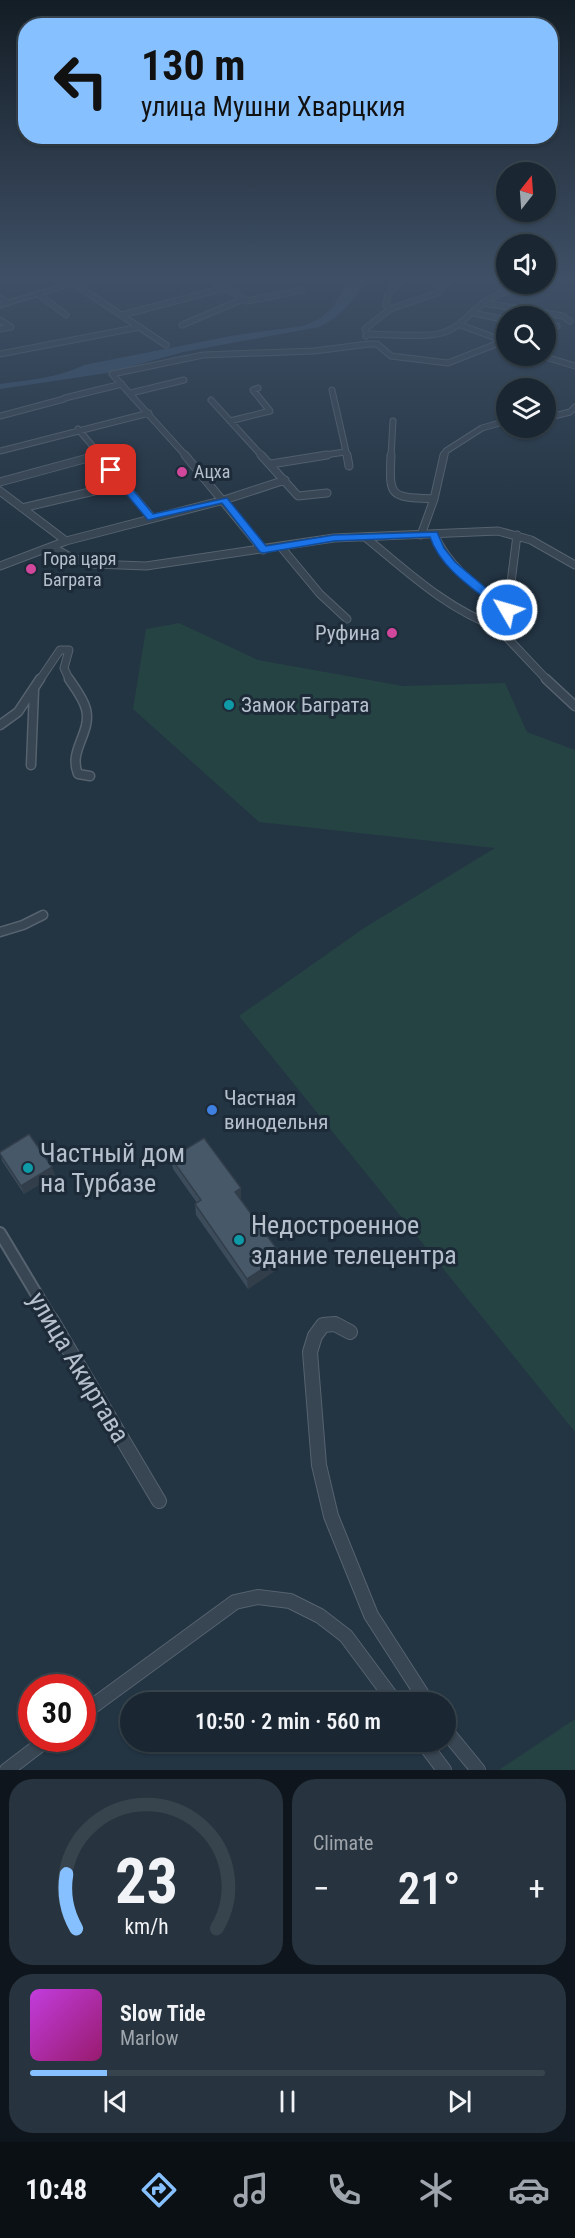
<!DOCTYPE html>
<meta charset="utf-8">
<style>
:root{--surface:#1a2732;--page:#27333e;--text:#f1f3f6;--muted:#9fa5ac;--line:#38444d;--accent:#87c0ff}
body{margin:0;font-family:"Roboto Condensed",sans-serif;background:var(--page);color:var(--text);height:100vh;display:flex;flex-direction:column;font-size:22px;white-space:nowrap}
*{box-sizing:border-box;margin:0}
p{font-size:20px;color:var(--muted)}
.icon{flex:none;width:33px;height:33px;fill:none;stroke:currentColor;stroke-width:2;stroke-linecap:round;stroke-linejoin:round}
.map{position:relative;height:1770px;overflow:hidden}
.drawer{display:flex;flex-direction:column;gap:9px;padding:9px;background:#0e151c;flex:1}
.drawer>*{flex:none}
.guide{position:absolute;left:18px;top:18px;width:540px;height:126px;border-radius:24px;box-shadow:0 2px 4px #0004,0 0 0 2px var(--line);background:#87c0ff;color:#111;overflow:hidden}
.needle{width:39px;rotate:17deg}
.tools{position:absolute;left:496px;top:162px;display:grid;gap:12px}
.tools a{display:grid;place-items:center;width:60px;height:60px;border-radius:50%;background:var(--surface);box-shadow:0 2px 4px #0004,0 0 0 2px var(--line);font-size:30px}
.speed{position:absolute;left:18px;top:1674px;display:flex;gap:12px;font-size:30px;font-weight:700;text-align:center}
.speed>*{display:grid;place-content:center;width:78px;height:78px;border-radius:50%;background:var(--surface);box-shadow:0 2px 4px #0004,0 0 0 2px var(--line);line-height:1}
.speed .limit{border:9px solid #d22;background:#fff;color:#111}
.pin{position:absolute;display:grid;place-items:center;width:51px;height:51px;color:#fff;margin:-26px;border-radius:12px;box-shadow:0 3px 9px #0006}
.me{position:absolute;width:66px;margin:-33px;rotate:308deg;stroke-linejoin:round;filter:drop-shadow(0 0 4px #0008)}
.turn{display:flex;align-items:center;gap:21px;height:126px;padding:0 24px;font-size:27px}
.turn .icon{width:78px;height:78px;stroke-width:2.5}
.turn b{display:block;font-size:42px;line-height:51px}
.big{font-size:45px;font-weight:600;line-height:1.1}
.drawer .widget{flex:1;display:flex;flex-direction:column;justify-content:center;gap:9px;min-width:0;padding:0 21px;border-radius:24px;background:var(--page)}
.drawer .dial{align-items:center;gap:0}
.dial svg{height:156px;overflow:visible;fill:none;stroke:var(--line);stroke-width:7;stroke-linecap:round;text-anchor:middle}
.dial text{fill:var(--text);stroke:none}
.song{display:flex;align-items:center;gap:18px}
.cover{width:72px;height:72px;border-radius:9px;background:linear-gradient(135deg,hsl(290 70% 55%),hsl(320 70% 35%))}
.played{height:6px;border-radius:3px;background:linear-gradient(90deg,var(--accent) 15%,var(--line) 15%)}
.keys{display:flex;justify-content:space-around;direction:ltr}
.heat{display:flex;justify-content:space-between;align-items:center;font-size:33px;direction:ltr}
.drawer .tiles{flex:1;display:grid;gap:9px;grid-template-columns:1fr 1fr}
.widget:last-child{grid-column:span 2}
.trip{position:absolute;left:120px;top:1692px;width:336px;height:60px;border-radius:30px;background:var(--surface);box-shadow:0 2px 4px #0004,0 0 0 2px var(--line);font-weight:600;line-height:60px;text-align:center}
.tab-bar{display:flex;height:96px;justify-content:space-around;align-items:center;background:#0a1014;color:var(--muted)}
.tab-bar .icon{width:42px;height:42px}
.tab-bar .selected{color:var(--accent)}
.tab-bar b{font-size:27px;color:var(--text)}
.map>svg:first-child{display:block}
.green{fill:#264344}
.water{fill:#36516b}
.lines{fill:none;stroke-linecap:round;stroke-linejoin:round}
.minor-far4-casing{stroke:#56636f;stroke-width:7}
.minor-far3-casing{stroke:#56636f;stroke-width:9}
.minor-far2-casing{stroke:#56636f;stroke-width:11}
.minor-far1-casing{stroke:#56636f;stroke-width:14}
.minor-casing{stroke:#56636f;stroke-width:16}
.tertiary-casing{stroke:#56636f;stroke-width:3}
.minor-far4{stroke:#384552;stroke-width:5}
.minor-far3{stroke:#384552;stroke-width:7}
.minor-far2{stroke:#384552;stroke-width:8}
.minor-far1{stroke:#384552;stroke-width:10}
.minor{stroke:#384552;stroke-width:14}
.tertiary{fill:#384552;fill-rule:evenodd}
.wall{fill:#3d4c5a}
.shaded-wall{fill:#323e4a}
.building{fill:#475869;stroke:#323e4a;stroke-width:1.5}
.route{fill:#1a73e8;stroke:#114b97;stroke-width:1.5}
.hotel-dot{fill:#d1479c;stroke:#1d2a37;stroke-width:2}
.culture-dot{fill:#0f9aa8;stroke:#1d2a37;stroke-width:2}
.shop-dot{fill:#3f7fe0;stroke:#1d2a37;stroke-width:2}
.labels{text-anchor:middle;stroke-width:6;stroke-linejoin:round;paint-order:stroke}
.far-poi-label{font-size:18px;fill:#b5c0cc;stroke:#1d2a37;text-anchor:start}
.poi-label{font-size:21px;fill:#b5c0cc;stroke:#1d2a37;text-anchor:start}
.near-poi-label{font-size:26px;fill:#b5c0cc;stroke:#1d2a37;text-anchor:start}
.near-street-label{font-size:26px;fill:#b5c0cc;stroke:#1d2a37}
</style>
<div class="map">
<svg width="575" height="1770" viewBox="0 0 575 1770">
<rect width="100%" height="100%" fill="#233443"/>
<path class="green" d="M179,623L258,660L403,686L505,683L527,732L575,750V1432L239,1016L364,928L495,848L259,822L133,709L146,629Z
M575,1719V1770H499Z"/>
<path class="water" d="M350,278H369C357,296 339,319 319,327L183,352L107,373L0,389V384C29,380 57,378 84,365L236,335L303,326L319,319L332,308Z"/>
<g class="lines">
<g class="minor-far4-casing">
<path id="minor-far4" d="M208,278L247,301L302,290
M73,283L166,345
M37,293L66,315
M0,298L8,303
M483,303L563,316L570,321
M390,309L386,305L388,294L404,278
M473,313L507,320
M122,315L225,288
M0,320L11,327L0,329
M182,325L243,299
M460,325L507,342
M546,326H557
M368,334C387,334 426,338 442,333C459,328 468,315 482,304C493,295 511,290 524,284
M366,336L368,334L365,329L390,309L438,293L451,278
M0,354L140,327
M542,356L575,366
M332,390L347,456
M131,393L184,380
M65,398L122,384
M211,400L262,456
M0,416L64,399
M546,418L570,412L575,407
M230,421L270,411L253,390L258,388
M78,429L101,456
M0,451L149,413
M94,456L99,455
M186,456L112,374L203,355L314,351L369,344H377L391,356L448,363L504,341
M318,456L345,452
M391,456L393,421
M444,456L446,451L482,428L507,421"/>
</g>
<g class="minor-far3-casing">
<path id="minor-far3" d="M99,455L151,517
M185,455L263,550
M261,455L298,496L327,493
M347,455L349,466
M391,455C389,498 390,497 434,499
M271,464L327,455
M0,482L99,455
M0,491L66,541
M22,508L124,484
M434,534C449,568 478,588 507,610
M421,535L434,499L444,455
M365,537C407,571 445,608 497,627
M52,547L72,558L93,564L146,566L334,538L498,531L531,540L575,565
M281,547L320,594L347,619
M0,566L66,541L224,500L285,480
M497,627L548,681
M497,627L506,622L517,535
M39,681L60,650H69L64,668L70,681"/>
</g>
<g class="minor-far2-casing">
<path id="minor-far2" d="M69,679C75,688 83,698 86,709C92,733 68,750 78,774L90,776
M546,679L575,706
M0,725L18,712L40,679
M31,765L34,690
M0,932L23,925L43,915"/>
</g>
<g class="minor-far1-casing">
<path id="minor-far1" d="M0,1233L52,1320"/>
</g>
<g class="minor-casing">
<path id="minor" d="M51,1319L159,1501
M350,1332L335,1324L323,1325L315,1336L310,1352L319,1465L331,1516L371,1615L427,1702
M82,1714L235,1602L258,1597L290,1601L320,1616L346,1636L395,1702
M446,1731L478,1770
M423,1742L444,1770
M7,1770L49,1738"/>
</g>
<g class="tertiary-casing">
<path id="tertiary" d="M86,278H95L0,307V303Z"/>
</g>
<use href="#minor-far4" class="minor-far4"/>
<use href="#minor-far3" class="minor-far3"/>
<use href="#minor-far2" class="minor-far2"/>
<use href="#minor-far1" class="minor-far1"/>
<use href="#minor" class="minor"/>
<use href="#tertiary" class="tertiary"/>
</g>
<path class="wall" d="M0,1152L55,1175L24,1194L2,1161Z
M171,1158L241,1188V1198L240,1199L282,1266L248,1289L196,1215L195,1204L197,1203L173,1169Z"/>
<path class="shaded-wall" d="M52,1167L55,1175L24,1194L21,1186Z
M241,1188V1198L235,1202V1192Z
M282,1256V1266L248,1289L247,1279Z"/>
<path class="building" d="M29,1134L52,1167L21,1186L0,1154V1152Z
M204,1138L241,1188L235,1192L282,1256L247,1279L195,1204L201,1200L171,1158Z"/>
<linearGradient id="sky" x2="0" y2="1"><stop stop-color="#131d25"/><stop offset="0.53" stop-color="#3f5066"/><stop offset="1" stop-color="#3f5066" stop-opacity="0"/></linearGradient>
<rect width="575" height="526" fill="url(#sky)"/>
<path class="route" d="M108,468H115L153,514L227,498L266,546L334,535L437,532L444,548L455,562L512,610L507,613L503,612C477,591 441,570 430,537L334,541L263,553L260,552L222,503L148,520L108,472Z"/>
<g class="hotel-dot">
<circle cx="182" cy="472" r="6"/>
<circle cx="31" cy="569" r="6"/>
<circle cx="392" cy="633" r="6"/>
</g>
<g class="culture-dot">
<circle cx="229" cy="705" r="6"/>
<circle cx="28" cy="1168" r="6"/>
<circle cx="239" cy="1240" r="6"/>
</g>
<circle class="shop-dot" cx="212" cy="1110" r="6"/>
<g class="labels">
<g class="far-poi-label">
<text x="194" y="478">Ацха</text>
<text x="43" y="565">Гора царя<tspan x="43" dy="21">Баграта</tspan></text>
</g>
<g class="poi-label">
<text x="380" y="640" text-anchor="end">Руфина</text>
<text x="241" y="712">Замок Баграта</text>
<text x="224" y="1105">Частная<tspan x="224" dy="24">винодельня</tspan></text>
</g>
<g class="near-poi-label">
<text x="40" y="1162">Частный дом<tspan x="40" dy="30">на Турбазе</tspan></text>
<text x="251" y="1234">Недостроенное<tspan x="251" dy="30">здание телецентра</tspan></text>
</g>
<g class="near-street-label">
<text transform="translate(79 1367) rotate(59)" y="9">улица Акиртава</text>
</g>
</g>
</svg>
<div class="tools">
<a><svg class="needle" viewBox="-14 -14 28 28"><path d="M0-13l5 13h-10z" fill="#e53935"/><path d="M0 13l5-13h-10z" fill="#9fa5ac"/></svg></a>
<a><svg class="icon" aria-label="sound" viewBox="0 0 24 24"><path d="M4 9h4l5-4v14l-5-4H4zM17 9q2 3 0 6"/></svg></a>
<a><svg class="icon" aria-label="search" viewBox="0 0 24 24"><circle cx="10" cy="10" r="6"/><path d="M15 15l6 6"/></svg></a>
<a><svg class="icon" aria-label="layers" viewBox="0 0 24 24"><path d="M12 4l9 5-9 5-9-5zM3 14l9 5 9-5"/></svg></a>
</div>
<div class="speed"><div class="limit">30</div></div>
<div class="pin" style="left:111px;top:470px;background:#d93025"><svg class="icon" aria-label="arrive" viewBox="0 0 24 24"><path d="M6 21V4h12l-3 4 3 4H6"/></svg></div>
<svg class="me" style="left:507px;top:610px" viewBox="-20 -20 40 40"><circle r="17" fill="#1a73e8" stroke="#fff" stroke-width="3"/><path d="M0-11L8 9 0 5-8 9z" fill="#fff"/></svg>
<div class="trip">10:50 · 2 min · 560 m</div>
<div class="guide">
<div class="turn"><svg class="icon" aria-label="left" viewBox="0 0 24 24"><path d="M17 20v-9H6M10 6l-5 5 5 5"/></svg><div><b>130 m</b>улица Мушни Хварцкия</div></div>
</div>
</div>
<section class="drawer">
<div class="tiles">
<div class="widget dial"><svg viewBox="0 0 100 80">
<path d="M14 69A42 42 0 1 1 86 69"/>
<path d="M14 69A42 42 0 0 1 9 41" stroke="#87c0ff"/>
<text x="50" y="56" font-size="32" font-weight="700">23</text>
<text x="50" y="72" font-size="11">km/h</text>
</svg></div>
<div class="widget"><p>Climate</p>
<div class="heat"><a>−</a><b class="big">21°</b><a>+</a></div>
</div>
<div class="widget">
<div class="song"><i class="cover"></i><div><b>Slow Tide</b><p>Marlow</p></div></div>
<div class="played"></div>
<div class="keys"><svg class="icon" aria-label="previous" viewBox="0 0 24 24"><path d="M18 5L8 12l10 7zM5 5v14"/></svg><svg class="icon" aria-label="pause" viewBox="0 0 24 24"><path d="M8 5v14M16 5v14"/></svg><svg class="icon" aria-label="next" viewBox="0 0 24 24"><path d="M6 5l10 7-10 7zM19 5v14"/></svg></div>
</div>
</div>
</section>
<nav class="tab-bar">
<b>10:48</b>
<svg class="icon selected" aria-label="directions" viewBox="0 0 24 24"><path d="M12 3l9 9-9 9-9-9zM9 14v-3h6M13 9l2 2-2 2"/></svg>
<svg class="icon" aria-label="music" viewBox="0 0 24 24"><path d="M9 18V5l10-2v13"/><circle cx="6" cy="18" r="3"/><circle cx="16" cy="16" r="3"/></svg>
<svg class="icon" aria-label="phone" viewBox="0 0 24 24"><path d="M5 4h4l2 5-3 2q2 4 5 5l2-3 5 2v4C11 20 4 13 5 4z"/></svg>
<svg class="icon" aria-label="climate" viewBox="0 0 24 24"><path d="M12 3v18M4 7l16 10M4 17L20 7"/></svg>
<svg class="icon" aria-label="car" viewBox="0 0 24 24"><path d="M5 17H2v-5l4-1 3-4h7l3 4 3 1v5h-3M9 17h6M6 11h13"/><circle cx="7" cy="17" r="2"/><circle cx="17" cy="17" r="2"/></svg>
</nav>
